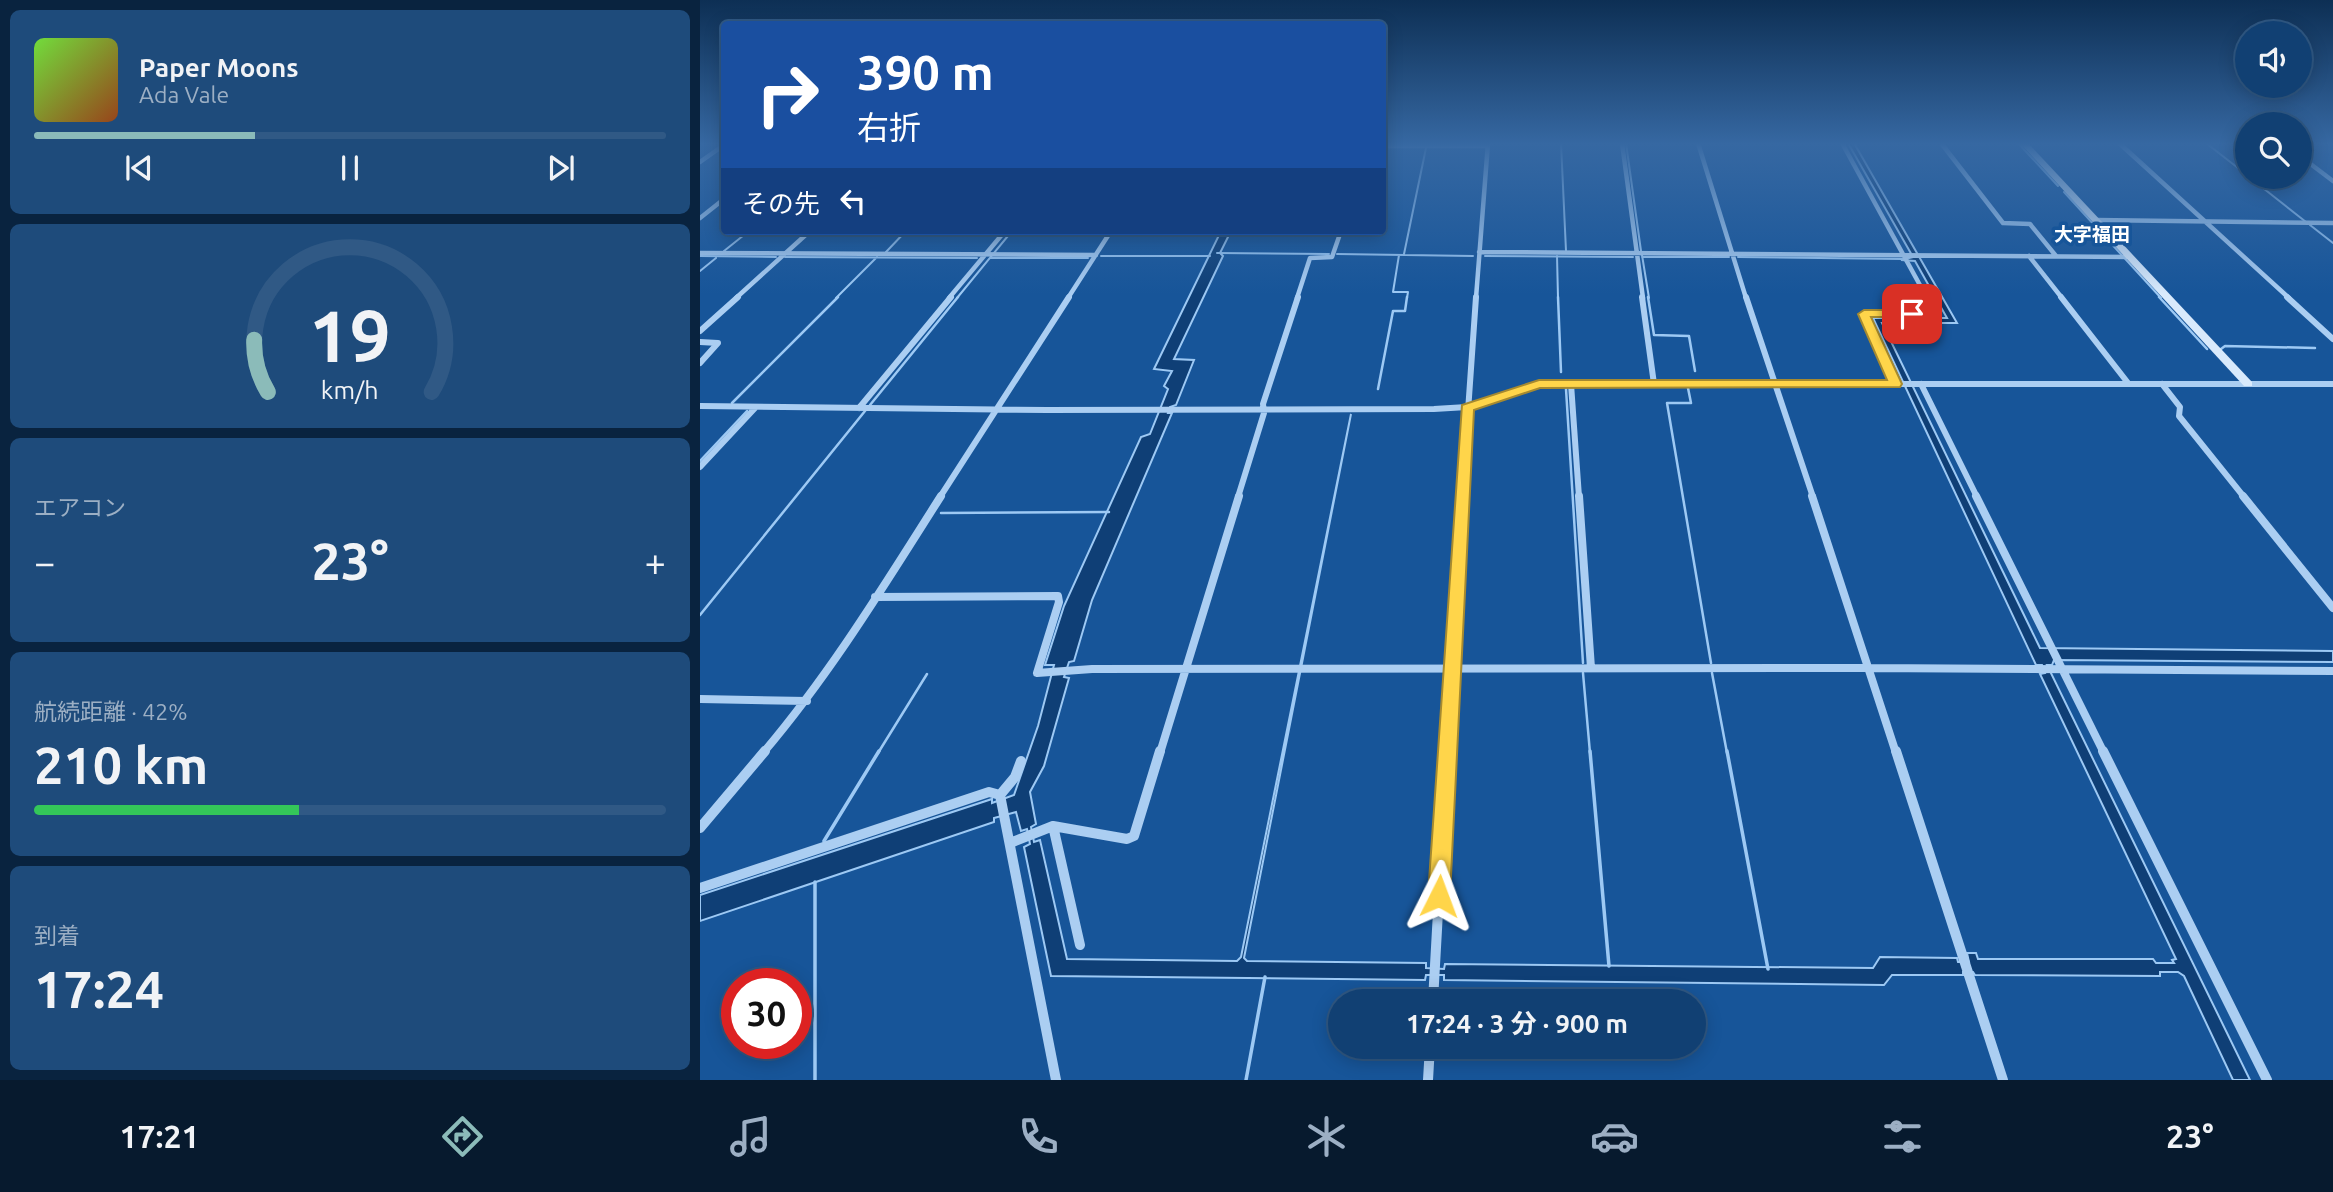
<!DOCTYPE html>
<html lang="ja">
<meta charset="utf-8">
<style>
:root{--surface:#114073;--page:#1e4b7b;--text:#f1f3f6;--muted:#9cafc4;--line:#305985;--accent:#8bbbb9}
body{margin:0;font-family:Ubuntu,"Noto Sans JP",sans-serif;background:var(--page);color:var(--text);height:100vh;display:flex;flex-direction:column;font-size:26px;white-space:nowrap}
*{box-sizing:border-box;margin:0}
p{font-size:23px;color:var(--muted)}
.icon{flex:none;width:38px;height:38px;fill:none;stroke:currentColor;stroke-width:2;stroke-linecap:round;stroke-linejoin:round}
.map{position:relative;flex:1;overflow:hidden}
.panel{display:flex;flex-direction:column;gap:10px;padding:10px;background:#09233f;width:700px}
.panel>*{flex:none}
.banner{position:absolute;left:21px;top:21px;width:665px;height:214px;border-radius:7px;box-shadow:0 4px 18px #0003,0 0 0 2px var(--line);background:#1a4fa0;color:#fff;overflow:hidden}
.controls{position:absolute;left:1535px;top:21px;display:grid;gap:14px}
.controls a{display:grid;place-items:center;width:77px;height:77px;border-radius:50%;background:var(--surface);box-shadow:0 4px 18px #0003,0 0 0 2px var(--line);font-size:35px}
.speed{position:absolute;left:21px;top:968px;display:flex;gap:14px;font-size:35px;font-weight:700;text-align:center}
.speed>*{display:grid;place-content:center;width:91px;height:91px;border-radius:50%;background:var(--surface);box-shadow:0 4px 18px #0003,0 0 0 2px var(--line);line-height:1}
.speed .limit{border:10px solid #d22;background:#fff;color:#111}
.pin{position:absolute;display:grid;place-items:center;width:60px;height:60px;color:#fff;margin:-30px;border-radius:14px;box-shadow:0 4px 10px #0006}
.me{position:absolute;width:77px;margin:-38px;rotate:3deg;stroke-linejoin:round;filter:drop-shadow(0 0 5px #0008)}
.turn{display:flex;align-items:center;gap:24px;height:147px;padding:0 21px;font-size:32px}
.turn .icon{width:91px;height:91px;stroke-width:2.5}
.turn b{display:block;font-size:49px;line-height:60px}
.then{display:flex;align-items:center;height:66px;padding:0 21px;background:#0003;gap:14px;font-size:26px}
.big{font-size:52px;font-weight:700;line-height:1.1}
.panel .card{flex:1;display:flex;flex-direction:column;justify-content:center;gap:10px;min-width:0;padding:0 24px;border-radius:10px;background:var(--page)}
.panel .dial{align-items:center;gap:0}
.dial svg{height:182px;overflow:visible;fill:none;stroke:var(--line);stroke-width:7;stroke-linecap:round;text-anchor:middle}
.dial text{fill:var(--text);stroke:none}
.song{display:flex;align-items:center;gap:21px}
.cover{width:84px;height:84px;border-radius:10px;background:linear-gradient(135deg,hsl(100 70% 55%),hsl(20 70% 35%))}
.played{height:7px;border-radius:4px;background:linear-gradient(90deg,var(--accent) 35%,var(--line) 35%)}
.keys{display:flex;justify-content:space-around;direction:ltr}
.heat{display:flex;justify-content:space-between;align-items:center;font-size:38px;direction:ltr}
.charge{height:10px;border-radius:5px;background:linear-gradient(90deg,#34c759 42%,var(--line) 0)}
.trip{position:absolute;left:628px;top:989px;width:378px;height:70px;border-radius:35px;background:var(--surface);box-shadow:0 4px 18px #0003,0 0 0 2px var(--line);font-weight:700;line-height:70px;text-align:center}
.tabs{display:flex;height:112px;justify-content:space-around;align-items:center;background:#071a2e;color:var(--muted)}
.tabs .icon{width:49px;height:49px}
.tabs .active{color:var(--accent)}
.tabs b{font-size:32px;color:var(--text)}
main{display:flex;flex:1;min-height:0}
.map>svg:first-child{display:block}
.water{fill:#0f3f76;stroke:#9dc9f4;stroke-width:2}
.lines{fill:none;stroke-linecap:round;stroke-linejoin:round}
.stream-far2{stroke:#9dc9f4;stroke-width:2}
.stream-far1{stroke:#9dc9f4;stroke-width:2.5}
.stream{stroke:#9dc9f4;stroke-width:3.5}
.street-far3{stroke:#abcef2;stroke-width:4.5}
.street-far2{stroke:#abcef2;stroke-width:6}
.street-far1{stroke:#abcef2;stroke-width:8}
.street{stroke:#abcef2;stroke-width:10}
.secondary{fill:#d9eafc;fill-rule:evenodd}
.route{fill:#ffd54a;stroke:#a68a30;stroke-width:2}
.labels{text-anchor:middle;stroke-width:7;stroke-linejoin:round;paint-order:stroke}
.far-quarter-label{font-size:19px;font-weight:bold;fill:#fff;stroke:#175599}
</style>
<main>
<section class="panel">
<div class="card">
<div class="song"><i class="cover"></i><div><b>Paper Moons</b><p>Ada Vale</p></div></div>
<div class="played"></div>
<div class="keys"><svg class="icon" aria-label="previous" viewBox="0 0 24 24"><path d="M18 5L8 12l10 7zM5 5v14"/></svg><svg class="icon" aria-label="pause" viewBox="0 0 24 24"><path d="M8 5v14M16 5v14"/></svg><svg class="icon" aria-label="next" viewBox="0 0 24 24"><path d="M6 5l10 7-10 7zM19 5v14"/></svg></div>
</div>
<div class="card dial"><svg viewBox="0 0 100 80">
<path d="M14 69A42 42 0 1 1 86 69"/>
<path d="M14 69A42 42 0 0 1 8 46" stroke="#8bbbb9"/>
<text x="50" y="56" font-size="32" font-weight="700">19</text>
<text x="50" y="72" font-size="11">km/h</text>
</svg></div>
<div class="card"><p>エアコン</p>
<div class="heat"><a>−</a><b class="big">23°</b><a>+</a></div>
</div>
<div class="card"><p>航続距離 · 42%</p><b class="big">210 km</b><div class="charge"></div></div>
<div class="card"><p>到着</p><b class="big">17:24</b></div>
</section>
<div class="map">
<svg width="1633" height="1080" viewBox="0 0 1633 1080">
<rect width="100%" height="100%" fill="#175599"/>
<path class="water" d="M1148,143H1154L1257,323H1182L1340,648L1633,651V662L1354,660L1352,665H1347L1550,1080H1533L1484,976L1478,972H1460V976L1275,975L1273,972H1263V975H1192L1184,985L744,980V975H726L725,980L351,976L324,847L330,844L327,829L321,831L316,812L294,818V822L0,921V895L292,799V803L314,795L338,726L354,665H345L364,606L441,437L450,434L468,389L464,386L472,371L454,369L521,231H531L520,253L523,256L474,359L494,360L476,405L470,407L468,413H472L392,600L374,661L369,662L364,677L369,678L344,766L330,792L336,824L331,827L334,842L340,840L367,959L537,961L541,957L651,414L544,958L547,961L726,963V968L744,969L745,964L1173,968L1180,957L1257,958L1258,962H1269L1267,953H1276L1278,959H1453L1456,963H1474L1472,960L1476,959L1340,674L1345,673L1342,665H1336L1173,318H1247L1215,261L1201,260L1213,257Z"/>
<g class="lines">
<path class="stream-far2" d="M861,143L866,251
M926,143L941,251
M1318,143L1358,186
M1506,143L1547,175
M1549,177L1606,222
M1364,192L1461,298
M1610,225L1633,243
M24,251L49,231
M186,252L206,231
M517,253L629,254
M637,254L773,256
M704,254L726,148
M699,255L693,292H708L707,298
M942,255L949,298
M0,256L76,257
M401,256H510
M785,256L933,257
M857,256L858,298
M85,257L277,258
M942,257H1029
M1038,257L1203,259
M290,258H388
M0,271L16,258
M136,298L177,257
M257,298L312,231"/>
<path class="stream-far1" d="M858,297L861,372
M948,297L954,335L989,336L995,371
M1459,297L1507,349
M1521,349L1525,346L1615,348
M988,388L991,403H967L1011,663
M678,389L693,311H705L707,297
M866,389L883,663
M32,403L138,297
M170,405L258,297
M0,461L47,411
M241,513L409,512
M0,615L165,411
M883,673L890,753
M1012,673L1027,753
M178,753L227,674"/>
<path class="stream" d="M890,751L909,966
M1027,751L1068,969
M124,841L179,751
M115,882V1080
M546,1080L565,977"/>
<path class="street-far3" d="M922,143L943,298
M998,143L1046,298
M1142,143L1227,298
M1241,143L1303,223L1330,224L1356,256
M1419,143L1589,298
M682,146H787
M1600,156L1633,181
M0,162L24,145
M0,218L24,199
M1396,220L1633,223
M779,252L1430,257
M0,253L396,255
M1329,256L1362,298
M36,298L110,231
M249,298L305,231
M368,298L411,231
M597,298L610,258L632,257L641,231
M776,298L788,143"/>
<path class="street-far2" d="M942,297L954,384
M1046,297L1113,497
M1361,297L1428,383
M1587,297L1633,339
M0,331L38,297
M0,342L18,343L0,363
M871,384L879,497
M1196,384L1164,314H1236L1226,297
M1221,384L1277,497
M1462,384L1480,407L1479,416L1544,497
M0,406L347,410L734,409L767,407L839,384H1633
M159,408L251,297
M0,467L56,407
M240,497L369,297
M538,497L564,413L563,404L598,297
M762,497L776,297"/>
<path class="street-far1" d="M879,496L891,668
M1112,496L1196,753
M1276,496L1404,753
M1543,496L1633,608
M175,597L358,596L359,602L337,673L392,669L1167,668L1633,671
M0,699L107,701
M63,753C131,673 185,584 241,496
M460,753L539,496
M747,753L762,496"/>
<path class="street" d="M1196,751L1303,1080
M1403,751L1567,1080
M300,795L315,777L321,761
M353,826L380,945
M0,828L65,751
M310,843L353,826L427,839L434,836L460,751
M0,888L289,792L300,795L356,1080
M733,1001L747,751
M728,1080L730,1046"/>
<path class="secondary" d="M1320,143H1328L1552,382V386H1544Z"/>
</g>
<linearGradient id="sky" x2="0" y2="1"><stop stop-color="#0d2f54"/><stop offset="0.49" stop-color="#3668a2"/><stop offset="1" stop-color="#3668a2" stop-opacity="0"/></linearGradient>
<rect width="1633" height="294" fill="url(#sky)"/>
<path class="route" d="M1164,310H1212L1218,314L1212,317H1171L1202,384L1200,387L840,388L774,410L750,896L747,903L739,907L732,903L728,896L762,405L839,380H1187L1158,314Z"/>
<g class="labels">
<g class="far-quarter-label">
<text x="1392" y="241">大字福田</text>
</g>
</g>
</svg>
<div class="controls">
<a><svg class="icon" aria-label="sound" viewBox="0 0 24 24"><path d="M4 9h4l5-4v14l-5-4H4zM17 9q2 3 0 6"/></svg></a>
<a><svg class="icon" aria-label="search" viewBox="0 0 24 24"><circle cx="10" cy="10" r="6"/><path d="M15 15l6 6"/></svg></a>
</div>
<div class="speed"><div class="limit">30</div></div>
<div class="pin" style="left:1212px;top:314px;background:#d93025"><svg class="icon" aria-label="arrive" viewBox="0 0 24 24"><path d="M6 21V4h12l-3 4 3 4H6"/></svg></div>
<svg class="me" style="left:739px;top:896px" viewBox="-20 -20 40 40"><path d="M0-17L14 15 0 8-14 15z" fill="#ffd54a" stroke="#fff" stroke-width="4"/></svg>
<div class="trip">17:24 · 3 分 · 900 m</div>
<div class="banner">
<div class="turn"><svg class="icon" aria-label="right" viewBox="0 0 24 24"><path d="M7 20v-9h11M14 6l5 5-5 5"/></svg><div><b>390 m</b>右折</div></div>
<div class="then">その先<svg class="icon" aria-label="left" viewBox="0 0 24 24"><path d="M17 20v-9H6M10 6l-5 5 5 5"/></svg></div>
</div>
</div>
</main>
<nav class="tabs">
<b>17:21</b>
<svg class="icon active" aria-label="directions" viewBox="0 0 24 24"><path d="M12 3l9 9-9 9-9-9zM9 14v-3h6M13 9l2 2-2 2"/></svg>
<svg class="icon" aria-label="music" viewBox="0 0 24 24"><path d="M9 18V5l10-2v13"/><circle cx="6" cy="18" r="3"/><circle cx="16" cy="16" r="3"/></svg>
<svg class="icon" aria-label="phone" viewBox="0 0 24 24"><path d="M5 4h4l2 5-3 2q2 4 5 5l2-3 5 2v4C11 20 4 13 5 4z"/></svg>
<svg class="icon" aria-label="climate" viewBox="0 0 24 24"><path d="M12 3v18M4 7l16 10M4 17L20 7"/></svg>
<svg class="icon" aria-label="car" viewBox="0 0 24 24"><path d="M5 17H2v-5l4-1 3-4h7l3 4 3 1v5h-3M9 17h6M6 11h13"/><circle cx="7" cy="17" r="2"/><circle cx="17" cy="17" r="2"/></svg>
<svg class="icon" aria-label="filters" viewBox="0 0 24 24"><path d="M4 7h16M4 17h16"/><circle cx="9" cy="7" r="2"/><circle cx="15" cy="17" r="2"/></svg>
<b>23°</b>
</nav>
